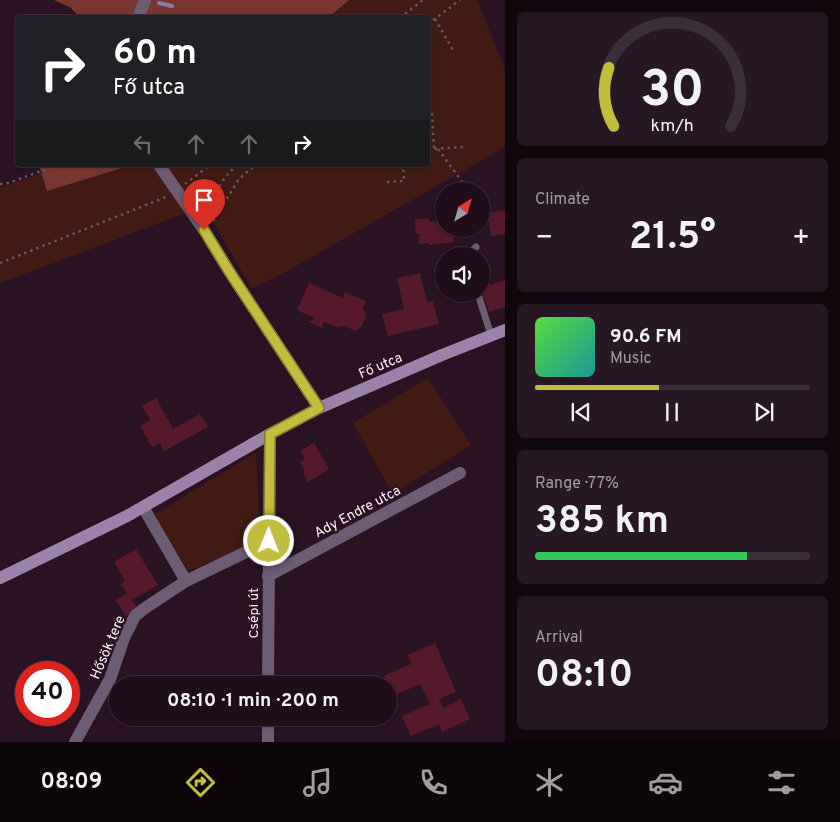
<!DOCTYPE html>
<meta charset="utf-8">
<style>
:root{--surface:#1f0e1a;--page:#271723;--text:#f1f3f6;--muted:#a19ca2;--line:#3c2e39;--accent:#c2bd3f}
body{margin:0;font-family:Overpass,sans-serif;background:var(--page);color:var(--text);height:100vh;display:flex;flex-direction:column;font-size:19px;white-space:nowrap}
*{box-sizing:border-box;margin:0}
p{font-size:16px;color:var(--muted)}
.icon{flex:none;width:28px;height:28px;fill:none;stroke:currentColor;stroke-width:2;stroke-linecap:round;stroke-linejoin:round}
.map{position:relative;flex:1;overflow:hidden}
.side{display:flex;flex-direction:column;gap:12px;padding:12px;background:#11080e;width:335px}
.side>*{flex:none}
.banner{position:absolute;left:15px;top:15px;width:415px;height:152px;border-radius:5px;box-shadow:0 1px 4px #0004,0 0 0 1px var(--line);background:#202124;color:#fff;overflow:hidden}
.needle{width:32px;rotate:37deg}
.tools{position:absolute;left:435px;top:182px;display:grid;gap:10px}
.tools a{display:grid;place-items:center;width:55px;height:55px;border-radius:50%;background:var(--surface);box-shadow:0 1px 4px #0004,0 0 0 1px var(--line);font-size:25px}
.speed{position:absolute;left:15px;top:661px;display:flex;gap:10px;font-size:25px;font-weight:700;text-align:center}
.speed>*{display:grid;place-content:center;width:65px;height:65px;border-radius:50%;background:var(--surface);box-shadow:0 1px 4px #0004,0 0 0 1px var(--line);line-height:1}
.speed .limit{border:8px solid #d22;background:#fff;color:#111}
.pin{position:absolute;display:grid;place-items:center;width:42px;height:42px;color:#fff;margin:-51px -21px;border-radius:50% 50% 50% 0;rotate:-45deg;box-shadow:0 0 5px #0007}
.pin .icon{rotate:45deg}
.me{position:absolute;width:55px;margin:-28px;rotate:1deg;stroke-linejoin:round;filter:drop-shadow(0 0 4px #0008)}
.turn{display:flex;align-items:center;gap:18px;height:105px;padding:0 15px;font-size:22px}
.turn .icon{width:65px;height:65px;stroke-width:2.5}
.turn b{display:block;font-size:35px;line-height:42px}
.lanes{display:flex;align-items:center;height:48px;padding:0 15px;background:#0003;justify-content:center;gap:25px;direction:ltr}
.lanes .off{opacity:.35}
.big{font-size:38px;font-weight:700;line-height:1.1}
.side .tile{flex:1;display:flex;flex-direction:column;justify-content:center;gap:8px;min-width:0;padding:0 18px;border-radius:8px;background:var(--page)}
.side .dial{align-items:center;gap:0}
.dial svg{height:130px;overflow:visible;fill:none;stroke:var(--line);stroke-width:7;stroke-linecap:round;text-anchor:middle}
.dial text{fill:var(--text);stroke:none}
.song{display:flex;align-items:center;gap:15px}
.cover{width:60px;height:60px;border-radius:8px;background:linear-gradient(135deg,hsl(110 70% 55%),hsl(180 70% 35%))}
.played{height:5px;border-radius:2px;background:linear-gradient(90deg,var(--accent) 45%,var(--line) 45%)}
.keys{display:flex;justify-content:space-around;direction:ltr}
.heat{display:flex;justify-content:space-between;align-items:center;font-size:28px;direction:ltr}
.charge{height:8px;border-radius:4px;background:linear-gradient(90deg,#34c759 77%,var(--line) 0)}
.trip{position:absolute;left:109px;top:676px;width:288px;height:50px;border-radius:25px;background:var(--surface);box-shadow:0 1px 4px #0004,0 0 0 1px var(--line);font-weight:700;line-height:50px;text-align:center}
.menu{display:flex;height:80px;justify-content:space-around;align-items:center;background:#0c060a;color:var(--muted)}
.menu .icon{width:35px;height:35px}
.menu .selected{color:var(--accent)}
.menu b{font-size:22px;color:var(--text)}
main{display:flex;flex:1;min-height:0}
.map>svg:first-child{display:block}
.green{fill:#421a14}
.forest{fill:#78372e}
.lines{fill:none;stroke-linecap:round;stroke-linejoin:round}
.stream{stroke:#877faa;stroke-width:4}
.building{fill:#56192c}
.path{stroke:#695563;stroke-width:2.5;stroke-dasharray:2.5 4;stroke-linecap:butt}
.service{stroke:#6c5d74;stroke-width:7}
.minor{stroke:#6c5d74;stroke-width:12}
.tertiary{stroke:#6c5d74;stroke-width:12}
.secondary{stroke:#9a82a8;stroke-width:12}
.route-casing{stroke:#7e7b29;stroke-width:12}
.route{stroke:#c2bd3f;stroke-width:9}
.labels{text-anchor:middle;stroke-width:5;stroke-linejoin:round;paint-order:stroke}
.street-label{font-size:14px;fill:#fdf0f8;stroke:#291222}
</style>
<main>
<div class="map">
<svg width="505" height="742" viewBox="0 0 505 742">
<rect width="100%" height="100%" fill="#291222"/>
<path class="green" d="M349,0H477L505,70V147L275,278L251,288L204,206L0,283V188L42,173L47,191L119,169L125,165H428V18L328,17Z
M428,378L471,445L393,494L353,423Z
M256,452L260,541L188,571L154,515Z"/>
<path class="forest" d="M54,0H349L328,18L79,17L71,8Z
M39,165H125L119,169L47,191Z"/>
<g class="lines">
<path class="stream" d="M159,3L172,6"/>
</g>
<path class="building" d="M505,210V234L491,236L487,213Z
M415,219H429V222L444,221V229H453L454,242L429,245V243L419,244V234H416Z
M420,273L427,302L433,301L439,324L388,336L382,314L404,309L397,278Z
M505,280V307L489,312L481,288Z
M309,283L343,298L345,292L366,301L362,310L365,311L366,317L361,327L356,331L344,326L336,327L324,322L322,326L323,329H322L320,327L310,323L309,321H312L314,318L297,310Z
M156,398L173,429L200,414L208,427L164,451L160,443L152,447L140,426L150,420L142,406Z
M314,443L329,469L308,482L303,473L305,471L300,462L305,459L300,451Z
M136,549L158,585L132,600L138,609L126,616L116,600L127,594L121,584L125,581L114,562Z
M435,643L456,692L439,699L443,708L461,699L470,719L442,732L439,724L411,736L402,716L430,704L420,684L393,696L384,676L411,664L408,655Z"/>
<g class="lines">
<path class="path" d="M400,18L423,0
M435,19L453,50
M428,24L460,0
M432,113L434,149
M428,149L464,147
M438,149L469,191
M387,182L404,181L403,165
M0,184L8,183L58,165
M185,184L210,165
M214,218C211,197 221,179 237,165
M213,221L239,179L255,165
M0,263L166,197"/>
<path class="service" d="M467,256L476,247
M478,294L491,335"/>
<path class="minor" d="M138,18L145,0
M159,165L204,230L229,271L319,408
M143,507L186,581L269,541
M268,576L460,473
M75,742L110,679L124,638L135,616L145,608L186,581"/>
<path class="tertiary" d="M268,685L270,434
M268,742V718"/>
<path class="secondary" d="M0,578L127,516L270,434L319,408L442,355L505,330"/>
</g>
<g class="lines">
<g class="route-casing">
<path id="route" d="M204,230L229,271L319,408L270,434L269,541"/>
</g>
<use href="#route" class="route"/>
</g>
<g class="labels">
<g class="street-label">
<text transform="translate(380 365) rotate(-23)" y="5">Fő utca</text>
<text transform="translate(357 511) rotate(-28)" y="5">Ady Endre utca</text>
<text transform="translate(253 613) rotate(-90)" y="5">Csépi út</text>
<text transform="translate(107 647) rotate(-67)" y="5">Hősök tere</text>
</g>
</g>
</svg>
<div class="tools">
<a><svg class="needle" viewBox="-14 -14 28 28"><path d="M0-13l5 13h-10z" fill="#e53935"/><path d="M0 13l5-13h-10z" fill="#a19ca2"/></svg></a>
<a><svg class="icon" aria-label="sound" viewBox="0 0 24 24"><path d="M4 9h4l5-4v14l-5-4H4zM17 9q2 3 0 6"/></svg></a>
</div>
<div class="speed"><div class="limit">40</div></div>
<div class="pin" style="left:204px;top:230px;background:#d93025"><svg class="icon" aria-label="arrive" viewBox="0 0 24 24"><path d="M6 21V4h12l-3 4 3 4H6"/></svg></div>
<svg class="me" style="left:269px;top:541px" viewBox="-20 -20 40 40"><circle r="17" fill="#c2bd3f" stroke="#fff" stroke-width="3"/><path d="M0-11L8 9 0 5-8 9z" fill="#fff"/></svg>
<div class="trip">08:10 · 1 min · 200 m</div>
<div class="banner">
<div class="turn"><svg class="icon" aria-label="right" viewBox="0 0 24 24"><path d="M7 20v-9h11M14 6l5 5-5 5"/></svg><div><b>60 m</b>Fő utca</div></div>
<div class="lanes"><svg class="icon off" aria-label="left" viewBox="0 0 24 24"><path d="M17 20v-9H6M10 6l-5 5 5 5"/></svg><svg class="icon off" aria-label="ahead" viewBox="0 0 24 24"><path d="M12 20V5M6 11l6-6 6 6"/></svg><svg class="icon off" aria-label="ahead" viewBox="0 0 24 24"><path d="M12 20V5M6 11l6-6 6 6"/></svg><svg class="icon" aria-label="right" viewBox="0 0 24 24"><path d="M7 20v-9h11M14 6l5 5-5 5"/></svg></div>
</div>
</div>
<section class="side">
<div class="tile dial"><svg viewBox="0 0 100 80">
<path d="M14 69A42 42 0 1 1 86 69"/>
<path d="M14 69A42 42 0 0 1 11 33" stroke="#c2bd3f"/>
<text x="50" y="56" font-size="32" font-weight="700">30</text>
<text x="50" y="72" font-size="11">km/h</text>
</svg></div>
<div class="tile"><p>Climate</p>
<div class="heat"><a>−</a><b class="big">21.5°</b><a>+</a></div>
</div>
<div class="tile">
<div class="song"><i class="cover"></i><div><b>90.6 FM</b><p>Music</p></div></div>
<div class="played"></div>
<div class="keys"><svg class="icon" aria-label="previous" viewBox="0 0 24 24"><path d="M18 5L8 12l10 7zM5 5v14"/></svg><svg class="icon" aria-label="pause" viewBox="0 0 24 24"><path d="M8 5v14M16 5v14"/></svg><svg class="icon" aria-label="next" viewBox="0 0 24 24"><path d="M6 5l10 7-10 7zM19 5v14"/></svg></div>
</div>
<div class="tile"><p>Range · 77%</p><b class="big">385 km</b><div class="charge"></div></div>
<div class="tile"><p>Arrival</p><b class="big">08:10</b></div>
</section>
</main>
<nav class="menu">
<b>08:09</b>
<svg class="icon selected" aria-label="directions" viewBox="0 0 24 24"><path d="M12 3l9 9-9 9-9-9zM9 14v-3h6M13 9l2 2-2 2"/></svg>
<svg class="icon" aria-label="music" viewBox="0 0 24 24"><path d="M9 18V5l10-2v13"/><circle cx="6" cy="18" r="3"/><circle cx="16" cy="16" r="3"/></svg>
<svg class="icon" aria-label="phone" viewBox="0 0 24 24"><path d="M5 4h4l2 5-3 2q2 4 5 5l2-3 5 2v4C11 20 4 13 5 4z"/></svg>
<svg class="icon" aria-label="climate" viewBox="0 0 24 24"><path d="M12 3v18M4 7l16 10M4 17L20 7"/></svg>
<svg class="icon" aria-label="car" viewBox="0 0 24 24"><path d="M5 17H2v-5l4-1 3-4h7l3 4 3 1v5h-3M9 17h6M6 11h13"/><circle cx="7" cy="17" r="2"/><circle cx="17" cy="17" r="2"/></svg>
<svg class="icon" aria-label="filters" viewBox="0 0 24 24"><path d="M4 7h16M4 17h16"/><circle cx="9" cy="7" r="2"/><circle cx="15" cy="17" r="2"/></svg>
</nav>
